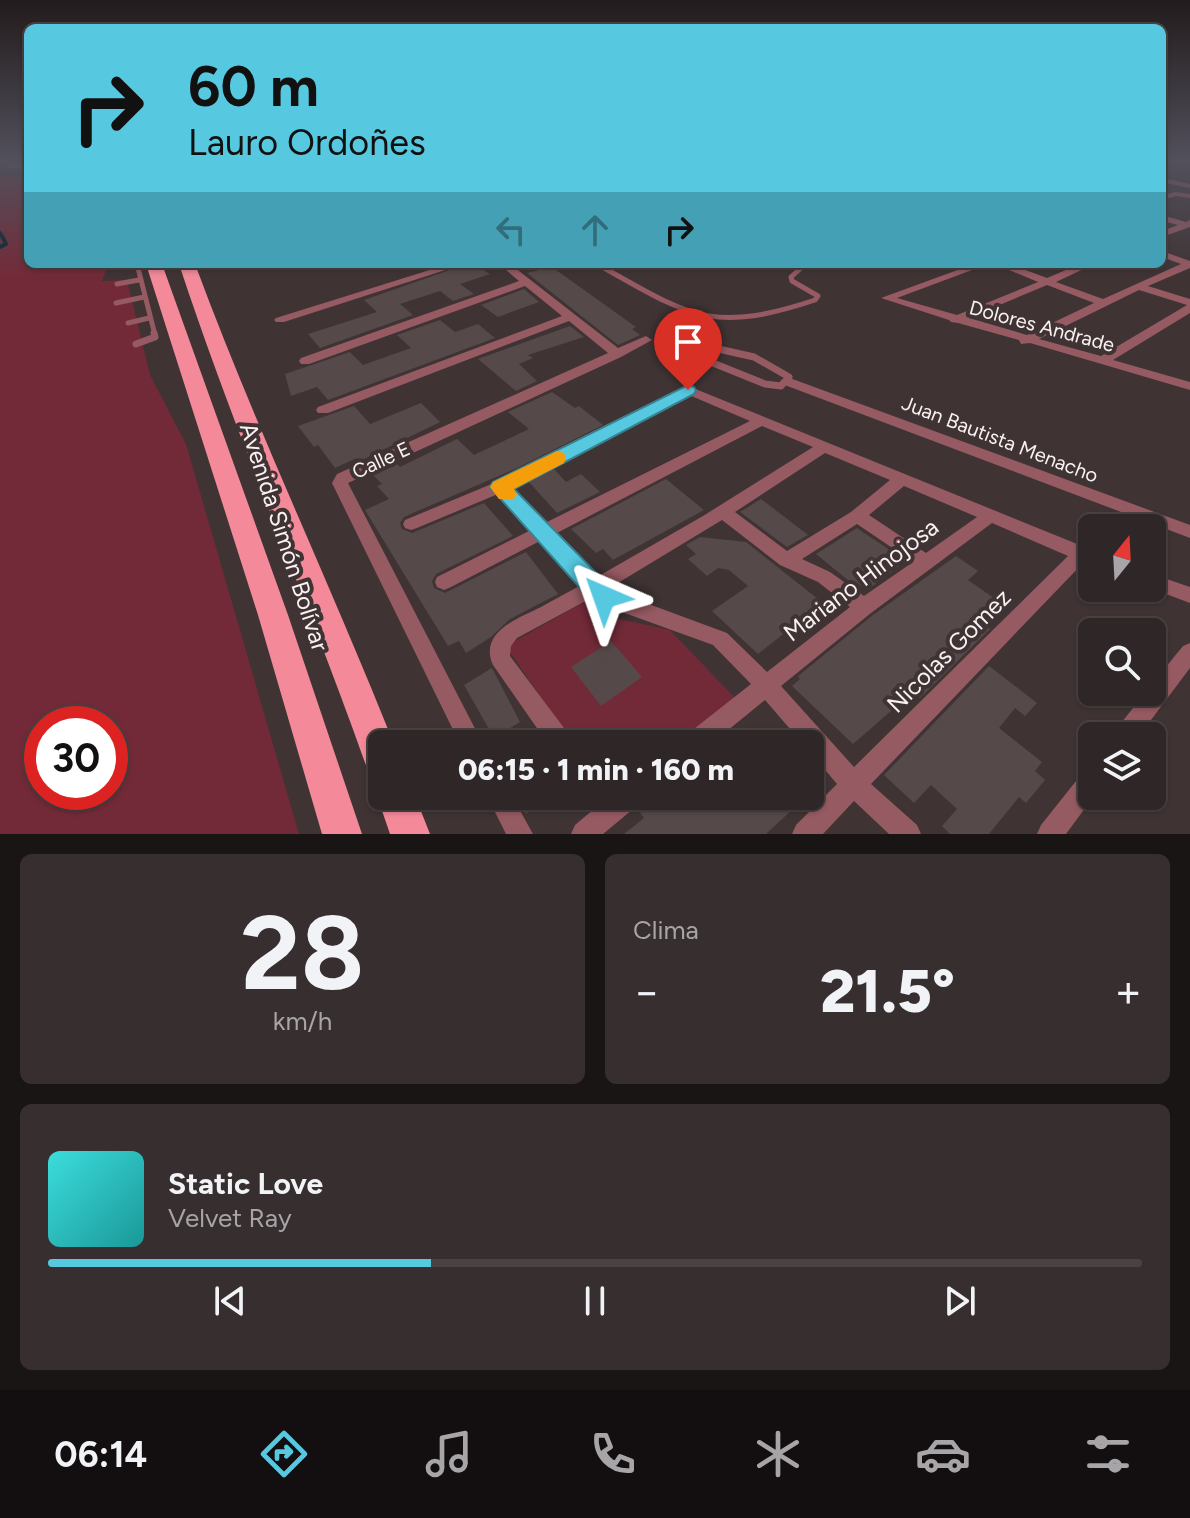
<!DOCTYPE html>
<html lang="es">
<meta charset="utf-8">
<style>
:root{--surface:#2f2627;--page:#372e2f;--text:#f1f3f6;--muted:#a7a5a7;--line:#4a4344;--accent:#56c9e1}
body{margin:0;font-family:Figtree,sans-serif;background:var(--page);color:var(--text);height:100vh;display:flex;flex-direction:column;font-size:30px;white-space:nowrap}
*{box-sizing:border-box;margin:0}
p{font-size:26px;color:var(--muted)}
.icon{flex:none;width:44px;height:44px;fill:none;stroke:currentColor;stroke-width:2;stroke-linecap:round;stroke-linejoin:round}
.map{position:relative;height:834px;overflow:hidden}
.details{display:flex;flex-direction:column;gap:20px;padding:20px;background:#1a1515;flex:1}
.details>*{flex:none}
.hud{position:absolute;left:24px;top:24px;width:1142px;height:244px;border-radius:12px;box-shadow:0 2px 6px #0004,0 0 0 2px var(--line);background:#56c9e1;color:#111;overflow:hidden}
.needle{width:52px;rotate:18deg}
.tools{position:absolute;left:1078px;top:514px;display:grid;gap:16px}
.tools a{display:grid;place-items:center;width:88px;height:88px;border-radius:12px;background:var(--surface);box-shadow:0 2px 6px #0004,0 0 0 2px var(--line);font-size:40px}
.speed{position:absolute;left:24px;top:706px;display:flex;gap:16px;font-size:40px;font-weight:700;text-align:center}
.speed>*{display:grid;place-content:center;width:104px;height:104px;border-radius:50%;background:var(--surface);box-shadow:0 2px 6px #0004,0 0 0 2px var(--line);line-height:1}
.speed .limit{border:12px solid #d22;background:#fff;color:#111}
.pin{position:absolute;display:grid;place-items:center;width:68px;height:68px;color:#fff;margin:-82px -34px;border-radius:50% 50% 50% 0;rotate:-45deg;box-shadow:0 0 8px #0007}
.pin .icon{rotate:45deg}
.me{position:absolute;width:88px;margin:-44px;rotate:317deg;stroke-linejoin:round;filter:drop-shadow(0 0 6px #0008)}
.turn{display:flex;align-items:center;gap:28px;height:168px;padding:0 32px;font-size:36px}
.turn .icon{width:104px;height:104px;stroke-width:2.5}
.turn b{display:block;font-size:56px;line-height:68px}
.lanes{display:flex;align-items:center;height:76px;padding:0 32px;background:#0003;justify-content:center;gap:40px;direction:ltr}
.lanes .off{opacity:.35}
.big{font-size:60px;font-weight:800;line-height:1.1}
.details .card{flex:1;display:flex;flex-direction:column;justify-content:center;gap:12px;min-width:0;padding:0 28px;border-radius:12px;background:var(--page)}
.details .dial{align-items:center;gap:0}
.dial b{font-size:104px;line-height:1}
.song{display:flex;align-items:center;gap:24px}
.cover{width:96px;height:96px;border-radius:12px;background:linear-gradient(135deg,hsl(180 70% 55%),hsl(180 70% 35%))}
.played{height:8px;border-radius:4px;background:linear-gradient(90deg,var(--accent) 35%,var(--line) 35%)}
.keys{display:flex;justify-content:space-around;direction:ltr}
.heat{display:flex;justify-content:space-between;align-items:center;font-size:44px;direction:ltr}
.details .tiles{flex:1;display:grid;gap:20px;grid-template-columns:1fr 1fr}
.card:last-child{grid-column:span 2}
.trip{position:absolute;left:368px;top:730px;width:456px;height:80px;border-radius:12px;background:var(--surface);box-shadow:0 2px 6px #0004,0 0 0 2px var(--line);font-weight:800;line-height:80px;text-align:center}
.tabs{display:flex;height:128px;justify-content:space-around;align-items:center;background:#130f10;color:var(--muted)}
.tabs .icon{width:56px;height:56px}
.tabs .on{color:var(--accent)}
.tabs b{font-size:36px;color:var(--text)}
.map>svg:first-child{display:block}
.green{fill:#732a38;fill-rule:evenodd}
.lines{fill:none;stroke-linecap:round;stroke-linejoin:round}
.stream-far1{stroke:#002830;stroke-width:3}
.stream{stroke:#002830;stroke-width:4}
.building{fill:#56494a}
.service-far2{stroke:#965a62;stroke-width:4}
.service-far1{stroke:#965a62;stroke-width:5}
.service{stroke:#965a62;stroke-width:7}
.minor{fill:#965a62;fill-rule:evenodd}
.trunk{fill:#f48a99;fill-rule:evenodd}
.route{fill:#56c9e1;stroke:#388392;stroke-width:2}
.slow{fill:#f59e0b}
.labels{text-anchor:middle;stroke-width:8;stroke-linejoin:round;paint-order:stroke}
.street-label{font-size:20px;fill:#f9f1f2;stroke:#3f3334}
.near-street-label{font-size:24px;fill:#f9f1f2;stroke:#3f3334}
</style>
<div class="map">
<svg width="1190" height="834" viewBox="0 0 1190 834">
<rect width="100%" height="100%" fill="#3f3334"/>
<path class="green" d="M0,176L28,177V264H108L102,281L127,280L150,375L186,444L299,834H0ZM42,724H110V792H42Z
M586,601L601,615L670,630L735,698L679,744H573L506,646Z"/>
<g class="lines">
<path class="stream-far1" d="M0,232L3,238"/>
<path class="stream" d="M0,247L6,244L2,236"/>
</g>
<path class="building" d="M467,264H473L490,274L460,284L474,294L453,301L440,291L400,304L413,315L320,348L308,334L377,312L364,300Z
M552,267L636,327L632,329L640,335L618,345L527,273Z
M524,289L539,302L498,317L481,305Z
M440,320L455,332L478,324L495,338L328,400L317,387L291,396L285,374L350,352L363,365L411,348L397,335Z
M570,326L584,337L528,355L533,358L519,364L537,381L516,391L478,359Z
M552,392L575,408L579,406L603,425L517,468L404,517L400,523L402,529L412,533L484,503L513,536L436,574L432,581L434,588L445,593L526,552L558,594L510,619L491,637L466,653L459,641L448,646L365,510L389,499L377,486L382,484L373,475L397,464L400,467L457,439L474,455L529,429L508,412Z
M421,403L440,422L360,461L357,458L335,468L318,445L314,447L298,426L354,406L370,424Z
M554,469L566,482L581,474L600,492L557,513L529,482Z
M666,479L704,510L613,560L603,549L596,553L571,529Z
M761,499L786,518L808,535L787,547L740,512Z
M857,528L906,561L867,590L858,584L855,586L816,554Z
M700,537L746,542L823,603L758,654L712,611L748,586L729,570L718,568L707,576L688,559L696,554L686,545Z
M956,556L978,571L968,580L1007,607L988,627L990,629L920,698L913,692L853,744L792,686L800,679L798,676L873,615Z
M611,641L642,677L601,706L571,667Z
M989,666L1037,703L1025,716L1015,708L999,728L1042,762L1035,771L1045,780L1026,803L1019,797L989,834H950L942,826L957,809L931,785L914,803L884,775Z
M492,668L520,722L494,738L464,685Z
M515,796H552L526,814Z
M663,796H807L766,834H624L644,818L640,813Z"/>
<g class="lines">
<path class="service-far2" d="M20,161L9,166L28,167"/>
<path class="service-far1" d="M137,264L155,335
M597,264C688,315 710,335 815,300L818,296L792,281L791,277L801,268L793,264
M117,284L139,280
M116,303L144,297
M128,323L149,318"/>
<path class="service" d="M136,344L155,337L154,333
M714,348L754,357L789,377L781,386L765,384L703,359V352Z"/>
<path class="minor" d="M1162,178L1190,184V188L1162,182Z
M1176,192L1190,194V198L1176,196L1162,200V195Z
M1162,215L1186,222L1190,220V227L1162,237V231L1178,225L1162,221Z
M1162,251L1190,261V268L1148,286L1190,299V313L1113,360L1190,382V390L1030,343L1021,344L1019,340L958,323L951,322L949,320L881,298L974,264H988L897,298L957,315L1038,282L995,264H1009L1047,278L1080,264H1094L1056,282L1103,299L1181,264L1162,257ZM1047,285L1094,303L1027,335L969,318ZM1139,290L1187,305L1101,356L1039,339Z
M449,264H464L284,322H276L274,320L276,318Z
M499,264H510L618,348L646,336L652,340L621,357L348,483L483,744H460L332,483L337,474L608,353L569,321L328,413H318L316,410L318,407L562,316L525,286L309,364H301L299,361L301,358L519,281Z
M787,377L1190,525V538L782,384L780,381Z
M688,386L1092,550V565L1084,562L871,784L917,825L921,834H889L854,801L823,834H792L796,825L837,784L810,752V744H803L765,700L711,744H682L685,736L751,684L713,645L597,603L593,597L517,638L511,646L510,656L570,736L573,744H548L493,665C478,632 519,618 541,607C554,600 568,592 581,585L540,541L451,587L444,590L437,587L435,582L437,577L531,530L498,494L417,528L411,530L405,528L403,524L405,520L494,483ZM689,395L750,421L545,523L511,488ZM762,426L813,447L703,516L597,577L555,534ZM825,453L890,480L851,512L787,551L735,512ZM904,486L977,517L926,553L869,515ZM722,520L780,565L818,582L850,607L767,672L727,633L608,589ZM992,523L1068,556L854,767L781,686L871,613ZM857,524L913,562L864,596L830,572L802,559Z
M1152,574L1190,587V603L1150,588H1152Z
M1190,643V668L1139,736H1114L1117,728L1146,692H1152V684L1183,646Z
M1092,767V796H1094L1066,834H1037L1041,825L1084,771Z
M487,796H512L533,834H506Z
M588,796H641L638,805L603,834H571L575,825L594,809Z"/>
<path class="trunk" d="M146,264H162L288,615L362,834H322L258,615Z
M179,264H195C255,426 330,583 394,744H382V778L369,773L364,760C305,594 234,431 179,264Z
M382,784V796H415L430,834H390L377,796Z"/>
</g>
<linearGradient id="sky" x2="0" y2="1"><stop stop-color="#231c1d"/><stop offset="0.58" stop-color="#52505c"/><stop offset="1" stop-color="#52505c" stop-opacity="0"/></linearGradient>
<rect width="1190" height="278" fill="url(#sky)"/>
<path class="route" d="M688,385L694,387L696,390L694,394L514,489L613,590L616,597L613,605L604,608L595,605L490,487L493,482Z"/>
<path class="slow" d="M557,451L564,453L566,458L564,463L514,489L517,494L514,499H499L490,487L493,482Z"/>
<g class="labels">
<g class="street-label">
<text transform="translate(1042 326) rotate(15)" y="7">Dolores Andrade</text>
<text transform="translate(1000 439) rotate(21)" y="7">Juan Bautista Menacho</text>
<text transform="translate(381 460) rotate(-25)" y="7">Calle E</text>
</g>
<g class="near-street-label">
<text transform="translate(284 537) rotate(72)" y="8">Avenida Simón Bolívar</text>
<text transform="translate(861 580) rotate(-37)" y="8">Mariano Hinojosa</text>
<text transform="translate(949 651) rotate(-45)" y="8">Nicolas Gomez</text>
</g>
</g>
</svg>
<div class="tools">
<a><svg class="needle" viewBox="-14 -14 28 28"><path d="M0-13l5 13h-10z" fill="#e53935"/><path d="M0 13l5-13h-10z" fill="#a7a5a7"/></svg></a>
<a><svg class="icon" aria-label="search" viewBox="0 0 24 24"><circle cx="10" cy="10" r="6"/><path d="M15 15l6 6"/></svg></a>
<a><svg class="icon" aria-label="layers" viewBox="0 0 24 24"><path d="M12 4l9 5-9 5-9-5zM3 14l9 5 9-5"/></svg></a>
</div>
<div class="speed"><div class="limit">30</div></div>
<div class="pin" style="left:688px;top:390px;background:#d93025"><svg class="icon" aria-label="arrive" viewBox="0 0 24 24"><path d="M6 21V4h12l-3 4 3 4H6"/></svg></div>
<svg class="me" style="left:604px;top:597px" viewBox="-20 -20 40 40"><path d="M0-17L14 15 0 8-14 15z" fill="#56c9e1" stroke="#fff" stroke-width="4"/></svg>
<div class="trip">06:15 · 1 min · 160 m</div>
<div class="hud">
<div class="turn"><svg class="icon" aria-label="right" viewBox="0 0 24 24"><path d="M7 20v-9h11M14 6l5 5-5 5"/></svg><div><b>60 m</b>Lauro Ordoñes</div></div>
<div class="lanes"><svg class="icon off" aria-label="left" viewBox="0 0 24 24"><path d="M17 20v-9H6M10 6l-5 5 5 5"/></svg><svg class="icon off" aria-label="ahead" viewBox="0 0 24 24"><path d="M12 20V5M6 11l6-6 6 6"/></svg><svg class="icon" aria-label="right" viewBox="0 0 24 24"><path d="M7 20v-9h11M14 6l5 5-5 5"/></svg></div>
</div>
</div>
<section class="details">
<div class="tiles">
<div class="card dial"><b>28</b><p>km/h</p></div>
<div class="card"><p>Clima</p>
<div class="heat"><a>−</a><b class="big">21.5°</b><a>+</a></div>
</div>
<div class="card">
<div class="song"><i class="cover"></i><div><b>Static Love</b><p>Velvet Ray</p></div></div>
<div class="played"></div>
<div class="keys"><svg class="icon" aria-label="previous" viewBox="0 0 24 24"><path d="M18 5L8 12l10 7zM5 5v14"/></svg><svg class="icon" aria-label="pause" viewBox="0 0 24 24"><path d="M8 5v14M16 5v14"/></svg><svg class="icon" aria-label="next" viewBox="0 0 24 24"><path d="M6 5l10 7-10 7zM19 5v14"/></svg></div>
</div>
</div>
</section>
<nav class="tabs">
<b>06:14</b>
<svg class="icon on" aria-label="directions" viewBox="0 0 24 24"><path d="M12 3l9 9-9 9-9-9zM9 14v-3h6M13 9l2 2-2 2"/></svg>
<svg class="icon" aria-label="music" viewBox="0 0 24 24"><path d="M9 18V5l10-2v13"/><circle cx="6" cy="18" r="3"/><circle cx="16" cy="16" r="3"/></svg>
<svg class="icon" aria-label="phone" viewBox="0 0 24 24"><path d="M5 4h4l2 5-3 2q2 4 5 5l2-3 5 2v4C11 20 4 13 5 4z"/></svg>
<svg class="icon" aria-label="climate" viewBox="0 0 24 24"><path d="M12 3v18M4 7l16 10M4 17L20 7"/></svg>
<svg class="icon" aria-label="car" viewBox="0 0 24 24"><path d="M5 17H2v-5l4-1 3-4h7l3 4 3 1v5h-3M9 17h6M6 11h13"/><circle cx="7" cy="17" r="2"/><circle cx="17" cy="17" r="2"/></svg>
<svg class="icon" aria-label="filters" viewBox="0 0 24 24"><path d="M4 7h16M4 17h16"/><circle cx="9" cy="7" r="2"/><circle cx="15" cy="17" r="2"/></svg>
</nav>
